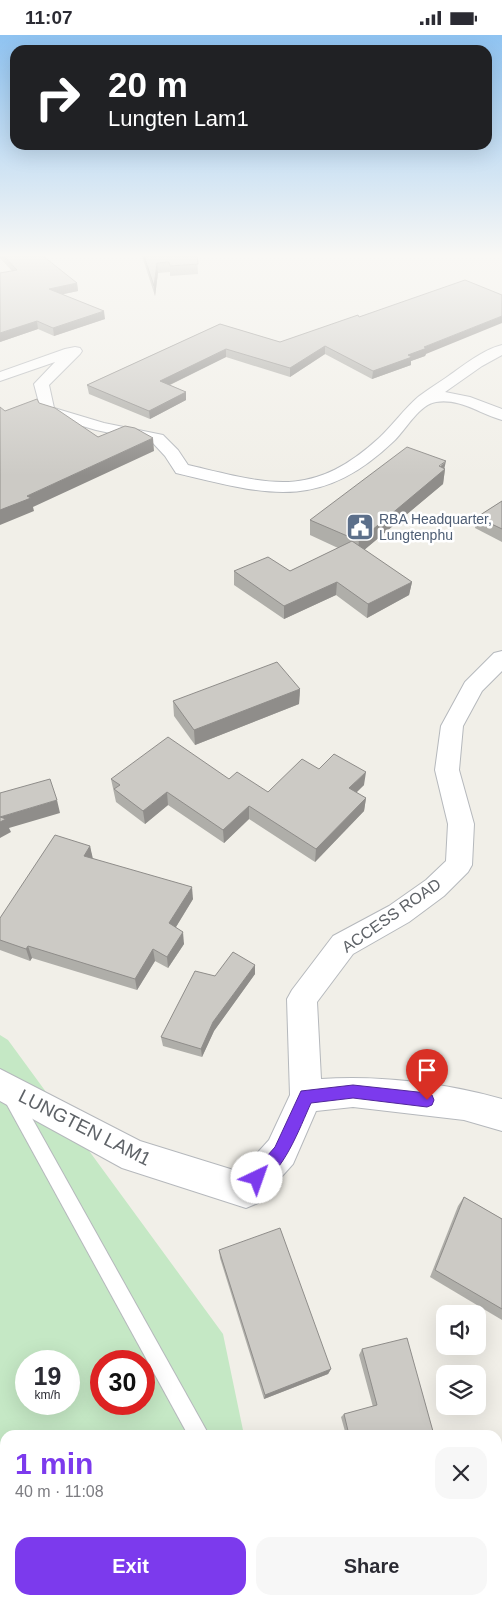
<!DOCTYPE html>
<html lang="en">
<head>
<meta charset="utf-8">
<style>
	body { margin:0; font-family:Arial,sans-serif; background:#f7f7f7; color:#2b2b33; height:100vh; display:flex; flex-direction:column; font-size:19px; white-space:nowrap }
	* { box-sizing:border-box; margin:0 }
	p { font-size:16px; color:#7c7c81 }
	.icon { flex:none; width:28px; height:28px; fill:none; stroke:currentColor; stroke-width:2; stroke-linecap:round; stroke-linejoin:round }
	.map { position:relative; flex:1; overflow:hidden }
	.details { position:absolute; left:0px; top:1395px; width:502px; height:175px; display:flex; flex-direction:column; background:#fff; border-radius:15px 15px 0 0; box-shadow:0 5px 20px #0002 }
	.details>* { flex:none }
	.top-card { position:absolute; left:10px; top:10px; width:482px; height:105px; border-radius:15px; box-shadow:0 5px 20px #0002; background:#202124; color:#fff; overflow:hidden }
	.buttons { position:absolute; left:436px; top:1270px; display:grid; gap:10px }
	.buttons a { display:grid; place-items:center; width:50px; height:50px; border-radius:10px; background:#fff; box-shadow:0 5px 20px #0002; font-size:25px }
	.speed { position:absolute; left:15px; top:1315px; display:flex; gap:10px; font-size:25px; font-weight:700; text-align:center }
	.speed>* { display:grid; place-content:center; width:65px; height:65px; border-radius:50%; background:#fff; box-shadow:0 5px 20px #0002; line-height:1 }
	.speed small { font-size:12px; font-weight:400 }
	.speed .limit { border:8px solid #d22; background:#fff; color:#111 }
	.pin { position:absolute; display:grid; place-items:center; width:42px; height:42px; color:#fff; margin:-51px -21px; border-radius:50% 50% 50% 0; rotate:-45deg; box-shadow:0 0 5px #0007 }
	.pin .icon { rotate:45deg }
	.me { position:absolute; width:55px; margin:-28px; rotate:42deg; stroke-linejoin:round; filter:drop-shadow(0 0 4px #0008) }
	.turn { display:flex; align-items:center; gap:18px; height:105px; padding:0 15px; font-size:22px }
	.turn .icon { width:65px; height:65px; stroke-width:2.5 }
	.turn b { display:block; font-size:35px; line-height:42px }
	.round { display:grid; place-items:center; flex:none; width:52px; height:52px; border-radius:15px; background:#f7f7f7 }
	.headline { display:flex; align-items:center; justify-content:space-between; height:85px; padding:0 15px }
	h1 { font-size:30px; font-weight:700; line-height:38px; color:#7c3aed }
	.button { display:flex; gap:10px; margin-top:auto; padding:10px 15px }
	.button a { flex:1; height:58px; border-radius:15px; background:#7c3aed; color:#fff; font-size:20px; font-weight:700; line-height:58px; text-align:center }
	.button a+a { background:#f7f7f7; color:#2b2b33 }
	.status { display:flex; justify-content:space-between; align-items:center; height:35px; padding:0 25px; background:#fff; direction:ltr }
	.status svg { height:14px; fill:currentColor }
	.map>svg:first-child { display:block }
	.green { fill:#c5e8c5; fill-rule:evenodd }
	.lines { fill:none; stroke-linecap:round; stroke-linejoin:round }
	.lane-casing { stroke:#b5b8bc; stroke-width:2 }
	.street-casing { stroke:#b5b8bc; stroke-width:2 }
	.lane { fill:#fff; fill-rule:evenodd }
	.street { fill:#fff; fill-rule:evenodd }
	.wall { fill:#afaea9 }
	.shaded-wall { fill:#8f8d8a }
	.building { fill:#cccac5; stroke:#8f8d8a }
	.route { fill:#7c3aed; stroke:#51269a }
	.labels { text-anchor:middle; stroke-width:5; stroke-linejoin:round; paint-order:stroke }
	.far-service-label { font-size:14px; fill:#4e5e75; stroke:#fff; text-anchor:start }
	.street-label { font-size:16px; fill:#5f6368; stroke:#fff }
	.near-street-label { font-size:19px; fill:#5f6368; stroke:#fff }
</style>
</head>
<body>
<div class="status"><b>11:07</b><svg viewBox="0 0 49 12"><path d="M0 12V9h3v3zM5 12V6h3v6zM10 12V3h3v9zM15 12V0h3v12zM26 1h20v11H26zM47 4h2v5h-2z"/></svg></div>
<div class="map">
<svg width="502" height="1570" viewBox="0 0 502 1570">
	<rect width="100%" height="100%" fill="#f1efe8"/>
	<path class="green" d="M0 1000 8 1005 223 1299 244 1400H5V1565H279L280 1570H0ZM26 1326H69V1369H26ZM101 1326H144V1369H101Z"/>
	<g class="lines">
		<g class="lane-casing">
			<g id="lane">
				<polygon points="12,1055 18,1058 209,1400 188,1400 6,1068 4,1063 6,1058"/>
				<polygon points="229,1565 251,1565 252,1570 230,1570"/>
				<polygon points="255,1565 279,1565 281,1570 257,1570"/>
			</g>
		</g>
		<g class="street-casing">
			<g id="street">
				<path d="M502 310V320L482 331 445 357 470 362 502 374V385C480 379 460 363 436 367 420 369 406 394 395 405 320 477 268 460 176 438L165 421 152 407 96 395 42 379 34 349 55 327 0 346V337L65 314 75 312 80 313 82 316 80 319 49 350 54 373 104 388 163 400 178 415 188 430C270 449 311 465 379 403 393 390 404 374 418 362 427 355 437 349 447 342 463 331 482 315 502 310Z"/>
				<path d="M502 616V636L482 656 463 691 459 735 474 789 472 830 468 837 444 861 409 887 353 919 317 967 321 1044C379 1040 446 1048 502 1064V1096L464 1085 353 1072 316 1076 293 1129 258 1168 246 1173 122 1133 0 1066V1034L140 1106 240 1137 269 1105 290 1060 287 964 292 955 333 901 389 871 426 845 446 826 448 789 435 735 441 691 465 647 494 618Z"/>
			</g>
		</g>
		<use href="#lane" class="lane"/>
		<use href="#street" class="street"/>
	</g>
	<g class="wall">
		<polygon points="0,221 43,221 77,248 78,256 63,259 105,284 54,301 38,294 0,307 0,238 12,236 0,223"/>
		<polygon points="142,221 197,221 198,239 170,241 170,237 158,238 155,261"/>
		<polygon points="359,282 426,319 425,321 411,326 411,330 372,344 325,319 290,342 226,322 170,350 186,357 186,365 150,384 89,359 87,350 220,289 280,307"/>
		<polygon points="444,433 445,434 443,449 364,515 412,547 409,560 367,583 336,560 284,584 234,550 234,536 290,536 338,513 310,500 310,485"/>
		<polygon points="502,466 502,507 475,493 477,482"/>
		<polygon points="300,654 299,669 195,710 174,681 173,666"/>
		<polygon points="319,734 364,750 356,757 366,763 364,776 315,827 249,784 224,808 168,770 145,789 116,767 111,744 229,744 268,757"/>
		<polygon points="90,811 92,823 193,864 176,892 184,909 168,933 155,926 137,955 32,923 30,926 0,915 0,883"/>
		<polygon points="255,930 255,939 214,996 202,1022 163,1011 161,1002 215,941"/>
		<polygon points="464,1162 502,1184 502,1285 430,1242 458,1171"/>
		<polygon points="219,1215 331,1334 328,1339 264,1364 220,1223"/>
		<polygon points="362,1314 434,1400 346,1400 341,1382 344,1379 373,1372 359,1320"/>
		<polygon points="415,1565 498,1565 502,1570 417,1570"/>
	</g>
	<g class="shaded-wall">
		<polygon points="157,228 158,238 155,261 154,251"/>
		<polygon points="77,248 78,256 50,262 49,254"/>
		<polygon points="104,276 105,284 54,301 53,293"/>
		<polygon points="502,281 502,288 426,319 425,321 411,326 411,330 372,344 373,336 424,312"/>
		<polygon points="37,286 38,294 0,307 0,298"/>
		<polygon points="325,311 325,319 290,342 290,333"/>
		<polygon points="226,314 226,322 161,354 160,346"/>
		<polygon points="186,357 186,365 150,384 149,376"/>
		<polygon points="153,403 154,416 33,472 34,476 0,490 0,475 27,461"/>
		<polygon points="446,426 444,435 445,434 443,449 357,521 359,506"/>
		<polygon points="337,547 336,560 284,584 284,571"/>
		<polygon points="412,547 409,560 367,583 368,569"/>
		<polygon points="300,654 299,669 195,710 194,695"/>
		<polygon points="366,737 364,750 348,766 349,753"/>
		<polygon points="167,757 168,770 145,789 143,776"/>
		<polygon points="366,763 364,776 315,827 316,814"/>
		<polygon points="57,765 60,778 9,793 11,797 0,803 0,782"/>
		<polygon points="249,771 249,784 224,808 223,795"/>
		<polygon points="90,811 93,824 84,821"/>
		<polygon points="192,852 193,864 171,900 169,888"/>
		<polygon points="183,897 184,909 168,933 167,922"/>
		<polygon points="28,911 32,923 30,926 26,914"/>
		<polygon points="153,914 155,926 137,955 135,944"/>
		<polygon points="255,930 255,939 214,996 202,1022 201,1014 213,987"/>
		<polygon points="331,1334 328,1339 264,1364 265,1360"/>
	</g>
	<g class="building">
		<polygon points="4,221 43,221 77,248 49,254 104,276 53,293 37,286 0,298 0,238 17,235"/>
		<polygon points="144,221 197,221 198,229 170,231 169,227 157,228 154,251"/>
		<polygon points="465,245 502,260 502,281 424,312 427,313 408,320 412,322 373,336 325,311 290,333 226,314 160,346 186,357 149,376 87,350 220,289 280,307 358,280 359,282"/>
		<polygon points="37,364 39,368 55,373 98,402 125,391 135,393 153,403 27,461 31,463 0,475 0,372 5,376"/>
		<polygon points="407,412 446,426 439,431 445,434 359,506 310,485"/>
		<polygon points="502,466 502,494 477,482"/>
		<polygon points="352,506 412,547 368,569 337,547 284,571 234,536 268,522 290,536"/>
		<polygon points="277,627 300,654 194,695 173,666"/>
		<polygon points="168,702 229,744 237,737 268,757 302,724 319,734 334,719 366,737 349,753 366,763 316,814 249,771 223,795 167,757 143,776 114,754 120,750 111,744"/>
		<polygon points="50,744 57,765 0,782 0,758"/>
		<polygon points="0,782 6,784 0,787"/>
		<polygon points="55,800 90,811 84,821 192,852 169,888 183,897 167,922 153,914 135,944 28,911 26,914 0,905 0,883"/>
		<polygon points="233,917 255,930 213,987 201,1014 161,1002 195,936 215,941"/>
		<polygon points="464,1162 502,1184 502,1274 435,1235"/>
		<polygon points="280,1193 331,1334 265,1360 219,1215"/>
		<polygon points="407,1303 434,1400 349,1400 344,1379 377,1370 362,1314"/>
		<polygon points="502,1425 502,1570 422,1570 421,1565 498,1565 498,1427"/>
	</g>
	<linearGradient id="sky" x2="0" y2="1"><stop stop-color="#8fc3f1"/><stop offset="0.5" stop-color="#f9f8f5"/><stop offset="1" stop-color="#f9f8f5" stop-opacity="0"/></linearGradient>
	<rect width="502" height="441" fill="url(#sky)"/>
	<path class="route" d="M353 1050 427 1058 432 1060 434 1065 432 1070 427 1072 353 1063 311 1068C300 1092 283 1140 257 1150L252 1148 250 1143 252 1138 275 1112 301 1056Z"/>
	<defs>
		<g id="civic-square" transform="scale(1.4375)"><rect x="-9" y="-9" width="18" height="18" rx="4" fill="#5c6f8a" stroke="#fff"/><path d="M-.6-6.5H3V-4.5H.6V-3L4-1V1h2V6H-6V1h2V-1L-.6-3ZM-1.2 2.5V6h2.4V2.5Z" fill="#fff"/></g>
	</defs>
	<g fill-rule="evenodd">
		<use href="#civic-square" x="360" y="492"/>
	</g>
	<g class="labels">
		<g class="far-service-label">
			<text x="379" y="489">RBA Headquarter,<tspan x="379" dy="16">Lungtenphu</tspan></text>
		</g>
		<g class="street-label">
			<text transform="translate(391 880) rotate(-35)" y="6">ACCESS ROAD</text>
		</g>
		<g class="near-street-label">
			<text transform="translate(85 1092) rotate(27)" y="7">LUNGTEN LAM1</text>
		</g>
	</g>
</svg>
<div class="buttons">
<a><svg class="icon" aria-label="sound" viewBox="0 0 24 24"><path d="M4 9h4l5-4v14l-5-4H4zM17 9q2 3 0 6"/></svg></a>
<a><svg class="icon" aria-label="layers" viewBox="0 0 24 24"><path d="M12 4l9 5-9 5-9-5zM3 14l9 5 9-5"/></svg></a>
</div>
<div class="speed"><div>19<small>km/h</small></div><div class="limit">30</div></div>
<div class="pin" style="left:427px;top:1065px;background:#d93025"><svg class="icon" aria-label="arrive" viewBox="0 0 24 24"><path d="M6 21V4h12l-3 4 3 4H6"/></svg></div>
<svg class="me" style="left:257px;top:1143px" viewBox="-20 -20 40 40"><circle r="19" fill="#fff"/><path d="M0-13L10 11 0 6-10 11z" fill="#7c3aed"/></svg>
<div class="top-card">
<div class="turn"><svg class="icon" aria-label="right" viewBox="0 0 24 24"><path d="M7 20v-9h11M14 6l5 5-5 5"/></svg><div><b>20 m</b>Lungten Lam1</div></div>
</div>
<section class="details">
<div class="headline"><div><h1>1 min</h1><p>40 m · 11:08</p></div><a class="round"><svg class="icon" aria-label="close" viewBox="0 0 24 24"><path d="M6 6l12 12M18 6L6 18"/></svg></a></div>
<div class="button"><a>Exit</a><a>Share</a></div>
</section>
</div>
</body>
</html>
